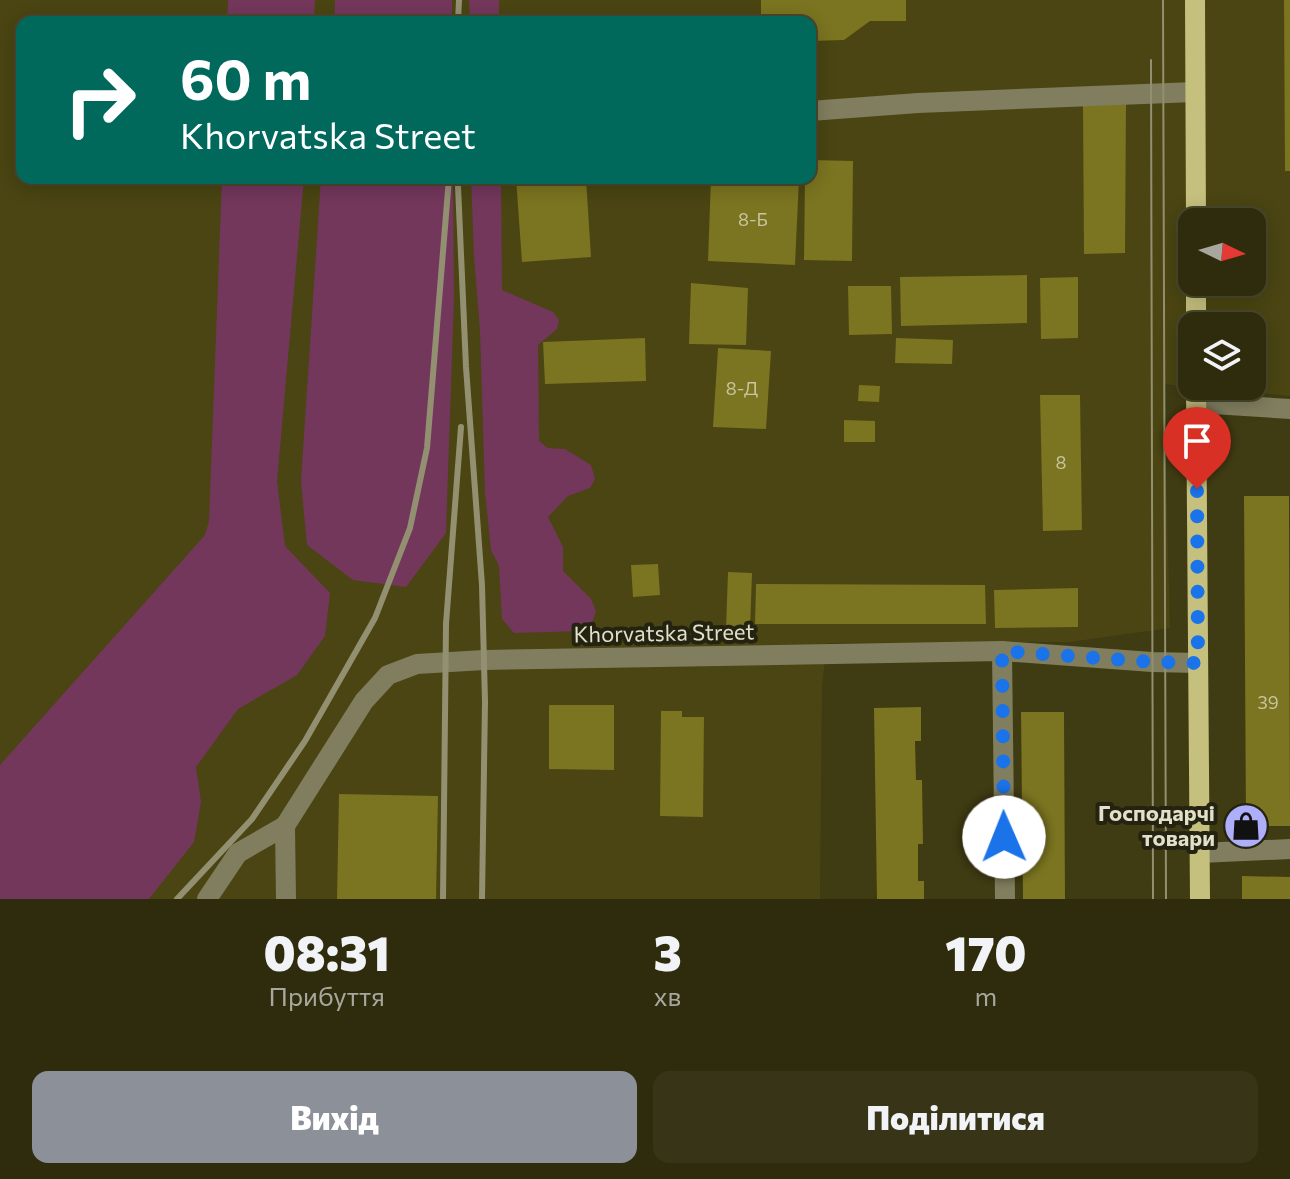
<!DOCTYPE html>
<html lang="uk">
<head>
<meta charset="utf-8">
<style>
	body { margin:0; font-family:Commissioner,sans-serif; background:#373417; color:#f1f3f6; height:100vh; display:flex; flex-direction:column; font-size:30px; white-space:nowrap }
	* { box-sizing:border-box; margin:0 }
	p { font-size:26px; color:#a7a79e }
	.icon { flex:none; width:44px; height:44px; fill:none; stroke:currentColor; stroke-width:2; stroke-linecap:round; stroke-linejoin:round }
	.map { position:relative; height:899px; overflow:hidden }
	.details { display:flex; flex-direction:column; background:#2f2c0e; flex:1 }
	.details>* { flex:none }
	.guide { position:absolute; left:16px; top:16px; width:800px; height:168px; border-radius:16px; box-shadow:0 4px 20px #0003,0 0 0 2px #4a482e; background:#00695c; color:#fff; overflow:hidden }
	.needle { width:52px; rotate:95deg }
	.tools { position:absolute; left:1178px; top:208px; display:grid; gap:16px }
	.tools a { display:grid; place-items:center; width:88px; height:88px; border-radius:16px; background:#2f2c0e; box-shadow:0 4px 20px #0003,0 0 0 2px #4a482e; font-size:40px }
	.pin { position:absolute; display:grid; place-items:center; width:68px; height:68px; color:#fff; margin:-82px -34px; border-radius:50% 50% 50% 0; rotate:-45deg; box-shadow:0 0 8px #0007 }
	.pin .icon { rotate:45deg }
	.me { position:absolute; width:88px; margin:-44px; rotate:359deg; stroke-linejoin:round; filter:drop-shadow(0 0 6px #0008) }
	.turn { display:flex; align-items:center; gap:28px; height:168px; padding:0 32px; font-size:36px }
	.turn .icon { width:104px; height:104px; stroke-width:2.5 }
	.turn b { display:block; font-size:56px; line-height:68px }
	.eta { display:flex; justify-content:space-evenly; align-items:center; height:136px; text-align:center }
	.eta b { font-size:48px; font-weight:800; line-height:56px }
	.cta { display:flex; gap:16px; margin-top:auto; padding:16px 32px }
	.cta a { flex:1; height:92px; border-radius:16px; background:#8c9099; color:#fff; font-size:32px; font-weight:800; line-height:92px; text-align:center }
	.cta a+a { background:#373417; color:#f1f3f6 }
	.map>svg:first-child { display:block }
	.built { fill:#4a4512; fill-rule:evenodd }
	.green { fill:#73375c }
	.building { fill:#7b7420 }
	.lines { fill:none; stroke-linecap:round; stroke-linejoin:round }
	.minor { stroke:#807e5e; stroke-width:20 }
	.major { stroke:#c5c07d; stroke-width:20 }
	.tram { stroke:#939071; stroke-width:2 }
	.rail { stroke:#939071; stroke-width:6 }
	.route { stroke:#1a73e8; stroke-width:14; stroke-dasharray:0 25.2 }
	.labels { text-anchor:middle; stroke-width:8; stroke-linejoin:round; paint-order:stroke }
	.number-label { font-size:18px; fill:#c8c5a0 }
	.street-label { font-size:22px; fill:#e2e0ca; stroke:#242211 }
	.poi-label { font-size:22px; font-weight:bold; fill:#e2e0ca; stroke:#242211; text-anchor:end }
</style>
</head>
<body>
<div class="map">
<svg width="1290" height="899" viewBox="0 0 1290 899">
	<rect width="100%" height="100%" fill="#3f3b12"/>
	<path class="built" d="M0 0H1290V396L1164 384 1170 628 1070 642 827 643 822 687 820 899H0ZM22 22H810V178H22ZM1192 222H1252V282H1192ZM1192 326H1252V386H1192Z"/>
	<g class="green">
		<polygon points="228,0 315,0 314,22 227,22"/>
		<polygon points="335,0 452,0 452,22 334,22"/>
		<polygon points="469,0 499,0 499,22 470,22"/>
		<polygon points="222,178 304,178 277,481 285,546 330,593 325,636 297,675 238,709 196,767 201,802 194,842 149,899 0,899 0,765 205,535 209,521"/>
		<polygon points="321,178 453,178 454,296 446,533 406,587 353,580 307,545 301,481"/>
		<polygon points="471,178 501,178 502,290 553,312 559,320 557,329 538,345 539,441 548,448 565,449 591,465 595,479 590,488 568,496 548,517 563,547 563,571 591,599 596,611 592,623 584,631 514,633 502,619 499,566 491,550 485,492 480,330 474,256"/>
	</g>
	<g class="building">
		<polygon points="761,0 906,0 906,21 870,21 844,40 810,41 810,22 761,22"/>
		<polygon points="1284,0 1290,0 1290,171 1285,171"/>
		<polygon points="1126,104 1125,253 1084,254 1083,106"/>
		<polygon points="810,160 853,161 852,261 804,260 805,178 810,178"/>
		<polygon points="516,178 586,178 591,257 522,262"/>
		<polygon points="711,178 799,178 795,265 708,261"/>
		<polygon points="1027,275 1027,323 901,326 900,277"/>
		<polygon points="1078,277 1078,338 1041,339 1040,278"/>
		<polygon points="691,283 748,288 746,345 689,344"/>
		<polygon points="848,286 891,286 892,334 849,335"/>
		<polygon points="645,338 646,381 545,384 543,342"/>
		<polygon points="896,338 953,340 952,364 895,363"/>
		<polygon points="718,348 771,351 766,429 713,427"/>
		<polygon points="859,385 880,386 879,402 858,401"/>
		<polygon points="1040,395 1080,395 1082,530 1043,531"/>
		<polygon points="844,420 875,421 875,442 844,442"/>
		<polygon points="1244,496 1289,496 1290,826 1246,826"/>
		<polygon points="658,564 660,595 633,597 631,565"/>
		<polygon points="728,572 752,573 750,630 726,629"/>
		<polygon points="756,584 985,585 986,624 755,624"/>
		<polygon points="1078,588 1078,627 995,628 994,590"/>
		<polygon points="549,705 614,705 614,770 549,769"/>
		<polygon points="921,707 921,741 915,741 916,780 922,780 923,844 918,844 918,881 924,881 924,899 877,899 874,708"/>
		<polygon points="661,711 682,711 682,717 704,717 703,817 660,816"/>
		<polygon points="1021,712 1064,712 1065,899 1023,899"/>
		<polygon points="339,794 438,796 436,899 337,899"/>
		<polygon points="1242,876 1290,877 1290,899 1242,899"/>
	</g>
	<g class="lines">
		<g class="minor">
			<polyline points="810,111 918,103 1195,92"/>
			<polyline points="1197,403 1290,409"/>
			<polyline points="1002,651 1005,899"/>
			<polyline points="1200,853 1290,849"/>
			<polyline points="207,899 238,853 285,826"/>
			<polyline points="286,899 285,826 364,701 388,675 417,664 484,660 1002,651 1152,662 1198,663"/>
		</g>
		<g class="major">
			<polyline points="1195,0 1196,222"/>
			<polyline points="1196,282 1196,326"/>
			<polyline points="1196,386 1200,899"/>
		</g>
		<g class="tram">
			<polyline points="1163,0 1166,899"/>
			<polyline points="1151,60 1153,899"/>
		</g>
		<g class="rail">
			<polyline points="458,22 459,0"/>
			<polyline points="458,186 466,367 482,585 485,702 482,899"/>
			<polyline points="177,899 252,819 305,741 375,618 410,528 427,448 449,178"/>
			<polyline points="443,899 446,624 461,427"/>
		</g>
	</g>
	<g class="lines">
		<polyline class="route" points="1004,837 1002,651 1152,662 1198,663 1197,489"/>
	</g>
	<defs>
		<g id="shop-disc" transform="scale(2.3)"><circle r="9.5" fill="#afaefa" stroke="#242211"/><path d="M-5-2.5h2.3a2.7 3.5 0 0 1 5.4 0H5L5.5 6h-11ZM-1.5-2.5h3a1.5 2.3 0 0 0-3 0Z" fill="#111"/></g>
	</defs>
	<g fill-rule="evenodd">
		<use href="#shop-disc" x="1246" y="826"/>
	</g>
	<g class="labels">
		<g class="number-label">
			<text x="753" y="226">8-Б</text>
			<text x="742" y="395">8-Д</text>
			<text x="1061" y="469">8</text>
			<text x="1268" y="709">39</text>
		</g>
		<g class="street-label">
			<text transform="translate(664 633) rotate(-1)" y="8">Khorvatska Street</text>
		</g>
		<g class="poi-label">
			<text x="1215" y="821">Господарчі<tspan x="1215" dy="25">товари</tspan></text>
		</g>
	</g>
</svg>
<div class="tools">
<a><svg class="needle" viewBox="-14 -14 28 28"><path d="M0-13l5 13h-10z" fill="#e53935"/><path d="M0 13l5-13h-10z" fill="#a7a79e"/></svg></a>
<a><svg class="icon" aria-label="layers" viewBox="0 0 24 24"><path d="M12 4l9 5-9 5-9-5zM3 14l9 5 9-5"/></svg></a>
</div>
<div class="pin" style="left:1197px;top:489px;background:#d93025"><svg class="icon" aria-label="arrive" viewBox="0 0 24 24"><path d="M6 21V4h12l-3 4 3 4H6"/></svg></div>
<svg class="me" style="left:1004px;top:837px" viewBox="-20 -20 40 40"><circle r="19" fill="#fff"/><path d="M0-13L10 11 0 6-10 11z" fill="#1a73e8"/></svg>
<div class="guide">
<div class="turn"><svg class="icon" aria-label="right" viewBox="0 0 24 24"><path d="M7 20v-9h11M14 6l5 5-5 5"/></svg><div><b>60 m</b>Khorvatska Street</div></div>
</div>
</div>
<section class="details">
<div class="eta">
<div><b>08:31</b><p>Прибуття</p></div>
<div><b>3</b><p>хв</p></div>
<div><b>170</b><p>m</p></div>
</div>
<div class="cta"><a>Вихід</a><a>Поділитися</a></div>
</section>
</body>
</html>
